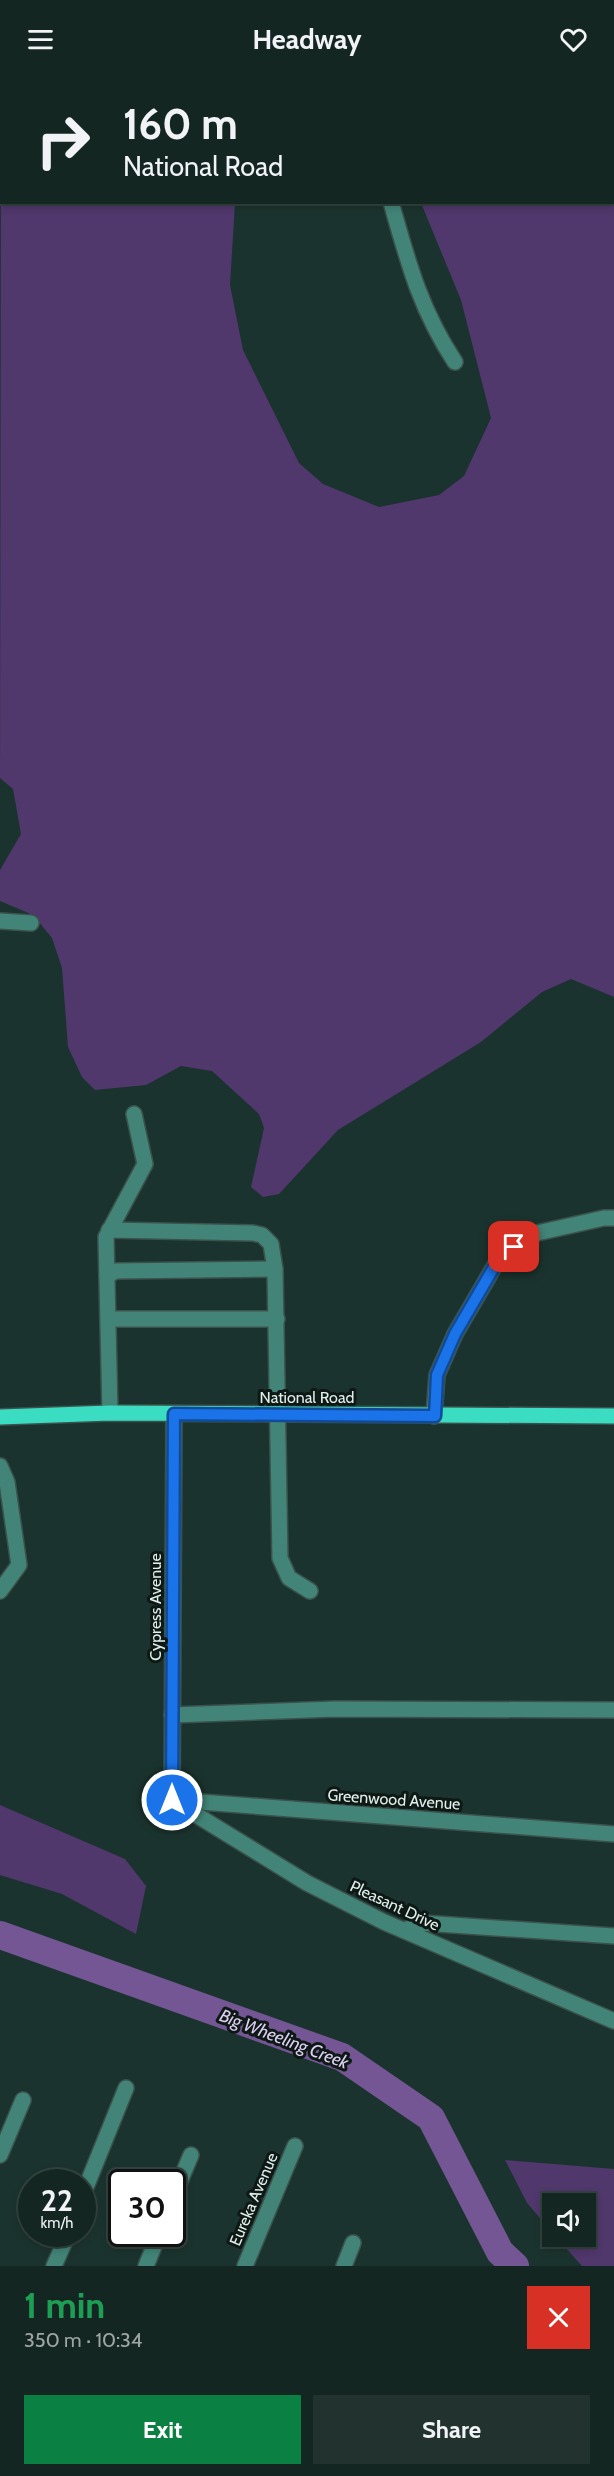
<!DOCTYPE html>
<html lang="en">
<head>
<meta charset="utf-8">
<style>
	body { margin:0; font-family:Cabin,sans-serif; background:#21322f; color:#f1f3f6; height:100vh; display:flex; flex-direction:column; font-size:22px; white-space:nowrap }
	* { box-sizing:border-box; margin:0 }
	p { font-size:20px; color:#9da5a5 }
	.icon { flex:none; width:33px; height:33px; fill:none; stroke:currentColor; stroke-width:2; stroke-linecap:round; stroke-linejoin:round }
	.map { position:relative; height:2188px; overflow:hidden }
	.sheet { display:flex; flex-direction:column; background:#142622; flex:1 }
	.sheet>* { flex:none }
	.guide { position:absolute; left:0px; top:0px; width:615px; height:126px; box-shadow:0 3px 9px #0003,0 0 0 2px #334340; background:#142622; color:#f1f3f6; overflow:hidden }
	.fabs { position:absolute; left:542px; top:2115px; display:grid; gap:12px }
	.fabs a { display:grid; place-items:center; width:54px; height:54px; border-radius:0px; background:#142622; box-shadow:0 3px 9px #0003,0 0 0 2px #334340; font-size:30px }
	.speed { position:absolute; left:18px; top:2091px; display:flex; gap:12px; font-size:30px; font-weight:700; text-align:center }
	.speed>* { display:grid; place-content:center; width:78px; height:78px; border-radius:50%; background:#142622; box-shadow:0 3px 9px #0003,0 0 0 2px #334340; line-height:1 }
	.speed small { font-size:15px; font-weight:400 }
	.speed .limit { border:3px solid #111; border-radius:9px; background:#fff; color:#111 }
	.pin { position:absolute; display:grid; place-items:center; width:51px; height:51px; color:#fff; margin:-26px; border-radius:12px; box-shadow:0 3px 9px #0006 }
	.me { position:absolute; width:66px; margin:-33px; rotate:0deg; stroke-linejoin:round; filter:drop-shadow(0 0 4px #0008) }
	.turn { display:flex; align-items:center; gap:21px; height:126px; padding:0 24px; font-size:27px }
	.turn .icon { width:78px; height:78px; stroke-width:2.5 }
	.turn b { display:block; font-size:42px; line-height:51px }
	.round { display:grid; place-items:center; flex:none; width:63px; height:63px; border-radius:0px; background:#21322f }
	.summary { display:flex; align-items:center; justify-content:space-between; height:102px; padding:0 24px }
	h1 { font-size:36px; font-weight:700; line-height:45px; color:#1e9e55 }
	.action { display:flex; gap:12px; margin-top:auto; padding:12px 24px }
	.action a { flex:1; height:69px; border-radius:0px; background:#0b8043; color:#fff; font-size:24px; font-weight:700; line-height:69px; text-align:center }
	.action a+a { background:#21322f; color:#f1f3f6 }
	header { display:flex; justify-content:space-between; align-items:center; height:78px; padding:0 24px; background:#142622; font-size:27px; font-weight:700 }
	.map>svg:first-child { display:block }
	.green { fill:#50376c }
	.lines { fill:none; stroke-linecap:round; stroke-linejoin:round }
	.river { stroke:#735693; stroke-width:28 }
	.minor-casing { stroke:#3b514c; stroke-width:18 }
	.major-casing { stroke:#3b514c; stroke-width:18 }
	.minor { stroke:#428578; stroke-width:15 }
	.major { stroke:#3adcc2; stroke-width:15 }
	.route-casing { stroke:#114b97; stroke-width:15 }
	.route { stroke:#1a73e8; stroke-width:10 }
	.labels { text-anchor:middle; stroke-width:6; stroke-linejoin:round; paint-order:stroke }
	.street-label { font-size:16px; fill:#e0efeb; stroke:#0e1916 }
	.water-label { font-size:18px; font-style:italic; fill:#decff2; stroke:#0e1916 }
</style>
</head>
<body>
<header><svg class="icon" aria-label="menu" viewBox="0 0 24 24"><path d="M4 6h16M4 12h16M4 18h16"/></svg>Headway<svg class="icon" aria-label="heart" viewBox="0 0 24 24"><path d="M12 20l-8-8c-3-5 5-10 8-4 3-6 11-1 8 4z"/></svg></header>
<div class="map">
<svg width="614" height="2188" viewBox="0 0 614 2188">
	<rect width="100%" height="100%" fill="#1b332e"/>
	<g class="green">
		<polygon points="22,0 254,0 21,1"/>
		<polygon points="443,0 614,0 614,38 614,2 439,1"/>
		<polygon points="1,41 2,124 235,125 230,207 243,272 299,385 323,406 379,429 439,417 464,398 491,340 461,222 421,125 614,124 614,109 614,919 571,901 542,914 481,964 338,1052 279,1116 263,1119 251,1109 264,1050 259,1036 212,993 181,988 146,1007 95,1012 82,999 68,969 62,890 52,860 33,837 0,823 0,792 21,756 13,711 0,700"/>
		<polygon points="0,1727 125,1781 146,1808 136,1856 62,1816 0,1797"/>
		<polygon points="505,2082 614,2091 614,2188 582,2188 556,2159 585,2158 585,2126 552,2126 552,2154 527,2125"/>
	</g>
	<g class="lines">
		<polyline class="river" points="0,1857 342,1979 431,2040 500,2174 515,2188"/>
		<g class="minor-casing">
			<g id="minor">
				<polyline points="394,2 394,0"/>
				<path d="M391 124C408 184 420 231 455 284"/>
				<polyline points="0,843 31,845"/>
				<polyline points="109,1152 253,1155 262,1157 271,1166 275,1191 280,1480 289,1500 310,1513"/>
				<polyline points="107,1198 116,1193 275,1191"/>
				<polyline points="109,1241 277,1241"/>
				<polyline points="110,1335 106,1159 145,1086 134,1036"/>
				<polyline points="434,1338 437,1297 455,1256 497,1184 537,1155 604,1140 614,1140"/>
				<polyline points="0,1388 7,1404 19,1487 0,1513"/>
				<polyline points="172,1637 335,1631 614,1632"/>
				<polyline points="172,1722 307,1805 384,1844 614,1943"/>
				<polyline points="172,1722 174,1336"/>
				<polyline points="175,1722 614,1756"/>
				<polyline points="405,1852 423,1845 614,1858"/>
				<polyline points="0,2077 23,2022"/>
				<polyline points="82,2119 126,2010"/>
				<polyline points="172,2122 191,2077"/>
				<polyline points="54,2188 68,2156"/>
				<polyline points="146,2188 159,2156"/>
				<polyline points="245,2188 295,2068"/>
				<polyline points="344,2188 353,2165"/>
			</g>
		</g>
		<g class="major-casing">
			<polyline id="major" points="0,1339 110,1335 614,1338"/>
		</g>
		<use href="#minor" class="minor"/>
		<use href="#major" class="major"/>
	</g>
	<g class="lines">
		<g class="route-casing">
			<polyline id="route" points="172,1722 174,1336 435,1338 437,1297 455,1256 497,1184 514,1169"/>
		</g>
		<use href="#route" class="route"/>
	</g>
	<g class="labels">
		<g class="street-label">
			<text x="307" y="1325">National Road</text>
			<text transform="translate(155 1529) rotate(-90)" y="6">Cypress Avenue</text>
			<text transform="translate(394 1721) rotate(4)" y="6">Greenwood Avenue</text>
			<text transform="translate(395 1827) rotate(25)" y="6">Pleasant Drive</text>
			<text transform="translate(253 2121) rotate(-67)" y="6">Eureka Avenue</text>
		</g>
		<g class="water-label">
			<text transform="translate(284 1961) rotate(21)" y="6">Big Wheeling Creek</text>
		</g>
	</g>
</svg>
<div class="fabs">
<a><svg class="icon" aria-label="sound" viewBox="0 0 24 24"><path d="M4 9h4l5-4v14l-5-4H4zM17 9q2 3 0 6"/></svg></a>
</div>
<div class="speed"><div>22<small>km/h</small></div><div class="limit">30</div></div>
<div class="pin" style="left:514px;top:1169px;background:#d93025"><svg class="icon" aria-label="arrive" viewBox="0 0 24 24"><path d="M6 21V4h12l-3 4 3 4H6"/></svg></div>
<svg class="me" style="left:172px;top:1722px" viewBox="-20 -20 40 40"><circle r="17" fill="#1a73e8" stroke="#fff" stroke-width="3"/><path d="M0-11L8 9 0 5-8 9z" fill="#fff"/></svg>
<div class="guide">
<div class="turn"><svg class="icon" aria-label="right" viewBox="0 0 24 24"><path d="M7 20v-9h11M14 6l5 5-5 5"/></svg><div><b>160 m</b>National Road</div></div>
</div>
</div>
<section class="sheet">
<div class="summary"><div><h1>1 min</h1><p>350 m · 10:34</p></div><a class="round" style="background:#d93025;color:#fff"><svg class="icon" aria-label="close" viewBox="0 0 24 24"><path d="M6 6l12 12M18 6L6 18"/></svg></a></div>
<div class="action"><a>Exit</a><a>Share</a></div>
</section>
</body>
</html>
